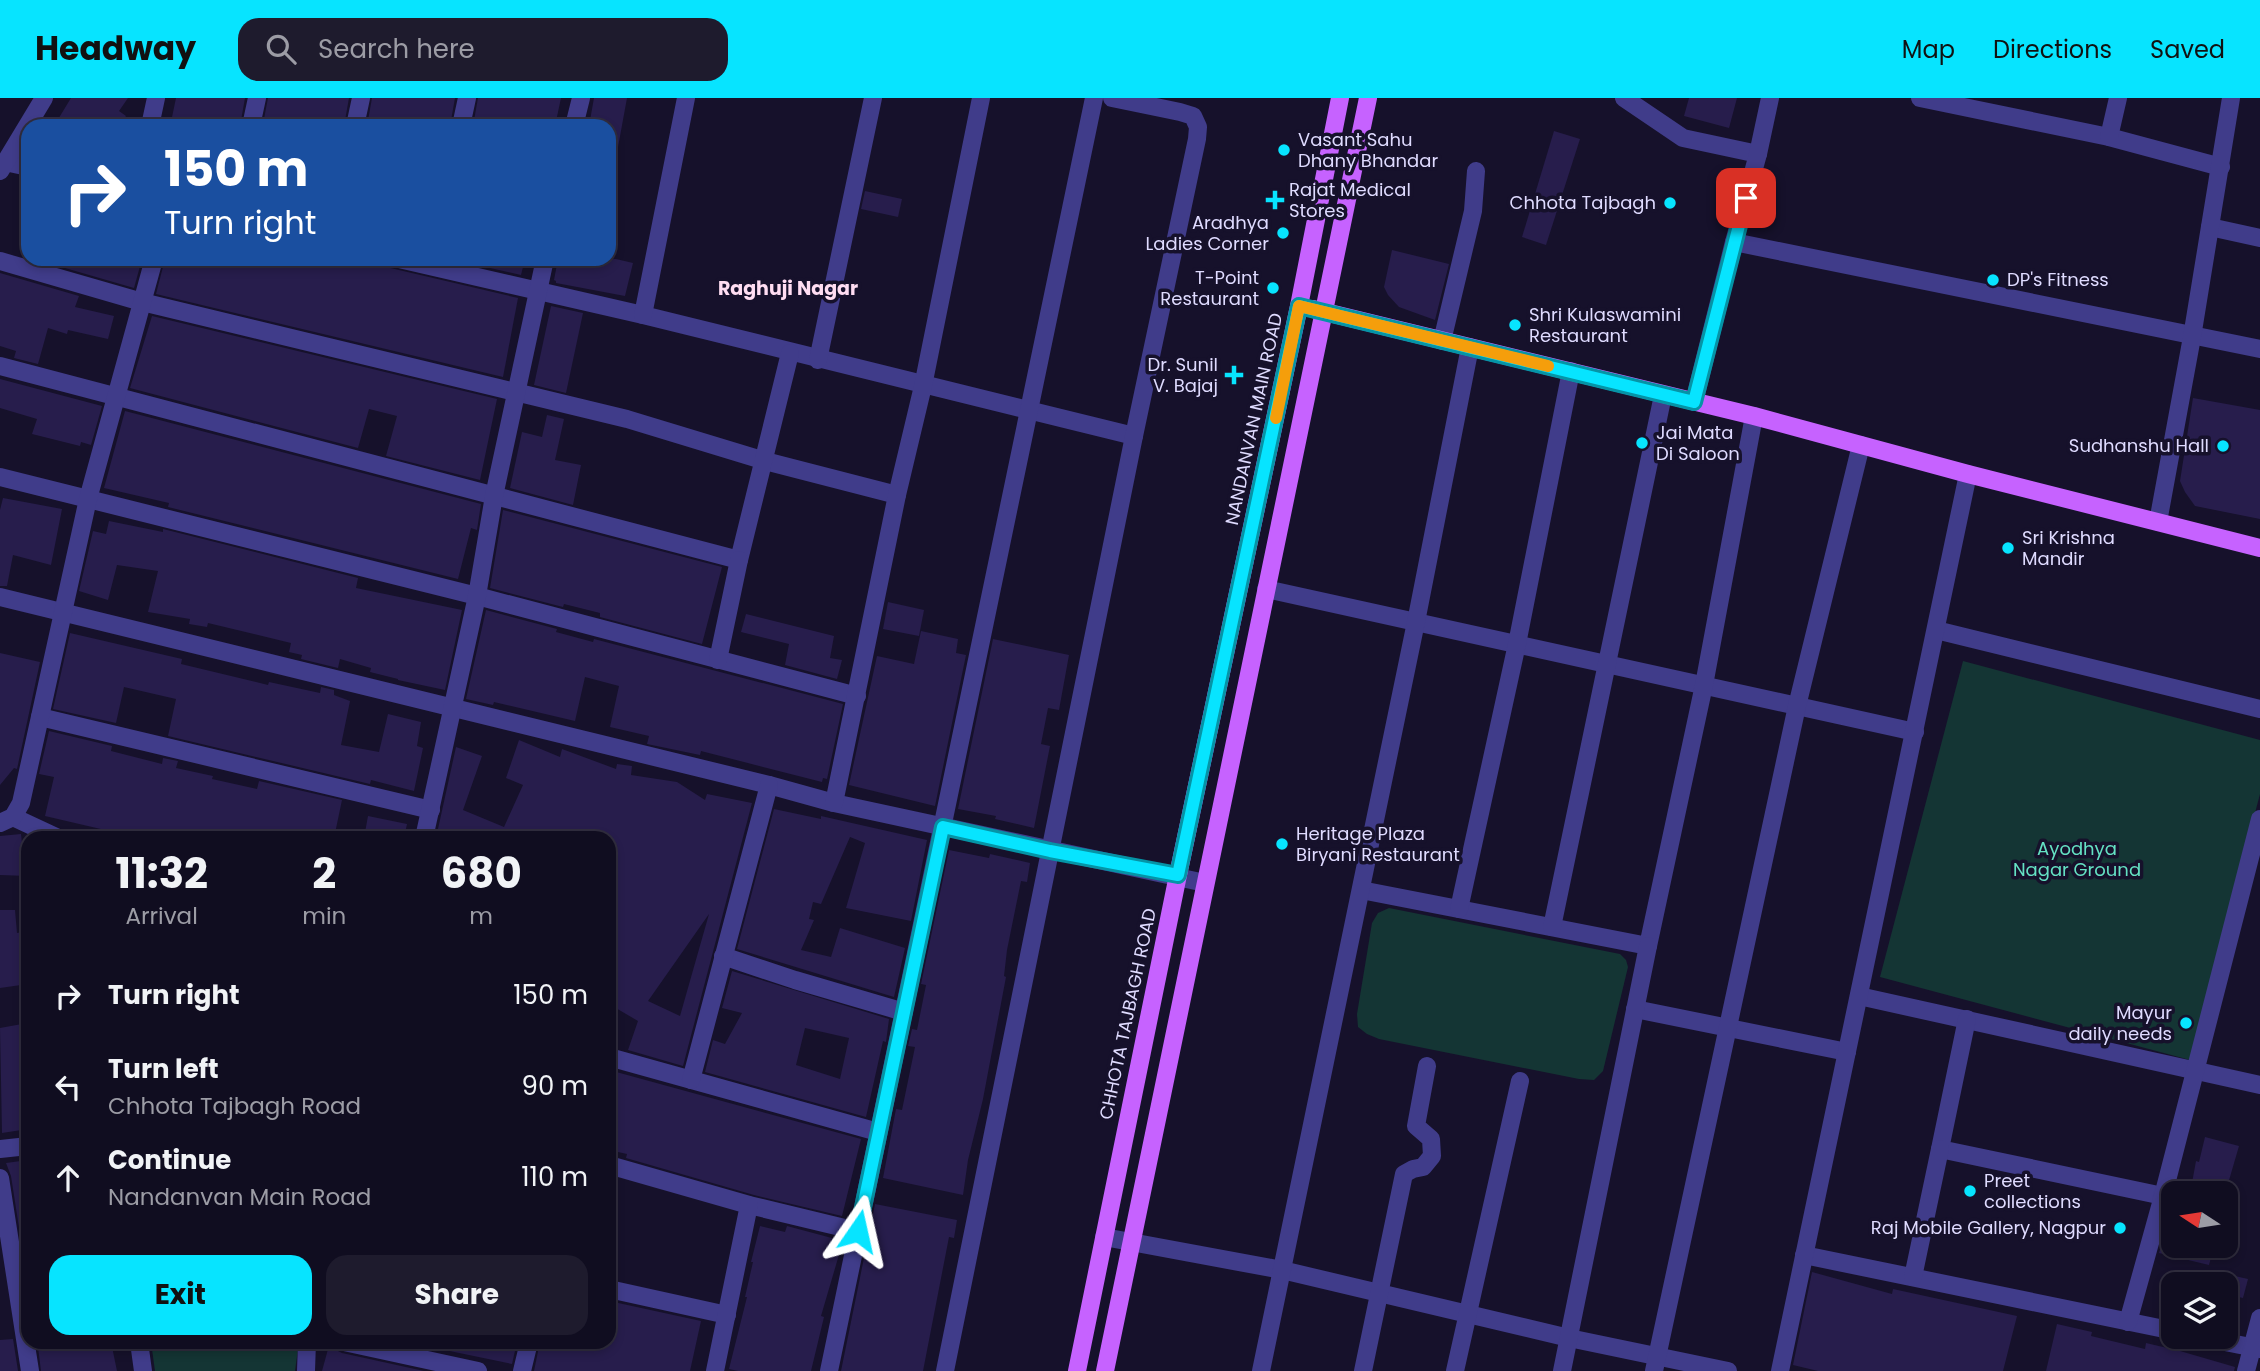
<!DOCTYPE html>
<html lang="en">
<head>
<meta charset="utf-8">
<style>
	body { margin:0; font-family:Poppins,sans-serif; background:#1e1b2d; color:#f1f3f6; height:100vh; display:flex; flex-direction:column; font-size:26px; white-space:nowrap }
	* { box-sizing:border-box; margin:0 }
	p { font-size:23px; color:#9c9ca5 }
	.icon { flex:none; width:38px; height:38px; fill:none; stroke:currentColor; stroke-width:2; stroke-linecap:round; stroke-linejoin:round }
	.map { position:relative; flex:1; overflow:hidden }
	.drawer { position:absolute; left:21px; top:733px; width:595px; height:518px; display:flex; flex-direction:column; background:#100d20; border-radius:21px; box-shadow:0 4px 10px #0003,0 0 0 2px #302d3e }
	.drawer>* { flex:none }
	.top-card { position:absolute; left:21px; top:21px; width:595px; height:147px; border-radius:21px; box-shadow:0 4px 10px #0003,0 0 0 2px #302d3e; background:#1a4fa0; color:#fff; overflow:hidden }
	.needle { width:46px; rotate:282deg }
	.buttons { position:absolute; left:2161px; top:1083px; display:grid; gap:14px }
	.buttons a { display:grid; place-items:center; width:77px; height:77px; border-radius:14px; background:#100d20; box-shadow:0 4px 10px #0003,0 0 0 2px #302d3e; font-size:35px }
	.pin { position:absolute; display:grid; place-items:center; width:60px; height:60px; color:#fff; margin:-30px; border-radius:14px; box-shadow:0 4px 10px #0006 }
	.me { position:absolute; width:77px; margin:-38px; rotate:11deg; stroke-linejoin:round; filter:drop-shadow(0 0 5px #0008) }
	.turn { display:flex; align-items:center; gap:24px; height:147px; padding:0 28px; font-size:32px }
	.turn .icon { width:91px; height:91px; stroke-width:2.5 }
	.turn b { display:block; font-size:49px; line-height:60px }
	.eta { display:flex; justify-content:space-evenly; align-items:center; height:119px; text-align:center }
	.eta b { font-size:42px; font-weight:700; line-height:49px }
	.primary-button { display:flex; gap:14px; margin-top:auto; padding:14px 28px }
	.primary-button a { flex:1; height:80px; border-radius:21px; background:#07e4ff; color:#111; font-size:28px; font-weight:700; line-height:80px; text-align:center }
	.primary-button a+a { background:#1e1b2d; color:#f1f3f6 }
	ul { padding:0; list-style:none }
	li { display:flex; align-items:center; gap:21px; height:91px; padding:0 28px }
	li div { flex:1 }
	li b { display:block; font-size:26px }
	li em { font-style:normal }
	header { display:flex; align-items:center; gap:42px; box-sizing:border-box; height:98px; padding:0 35px; background:#07e4ff; color:#111 }
	header strong { font-size:33px }
	nav { display:flex; gap:38px; margin-inline-start:auto; font-size:24px }
	.search { width:490px; height:63px; background:#1e1b2d; display:flex; align-items:center; gap:18px; box-sizing:border-box; padding:0 24px; border-radius:21px; color:#9c9ca5; font-size:26px }
	.map>svg:first-child { display:block }
	.green { fill:#143534 }
	.building { fill:#271d4c; fill-rule:evenodd }
	.lines { fill:none; stroke-linecap:round; stroke-linejoin:round }
	.minor { stroke:#403c8a; stroke-width:18 }
	.major { stroke:#c662ff; stroke-width:18 }
	.route-casing { stroke:#0594a6; stroke-width:18 }
	.route { stroke:#07e4ff; stroke-width:12 }
	.slow { stroke:#f59e0b; stroke-width:12 }
	.poi-dot { fill:#07e4ff; stroke:#16112b; stroke-width:2.5 }
	.labels { text-anchor:middle; stroke-width:7; stroke-linejoin:round; paint-order:stroke }
	.poi-label { font-size:18px; fill:#dfdbff; stroke:#16112b; text-anchor:start }
	.street-label { font-size:18px; fill:#dfdbff; stroke:#16112b }
	.park-label { font-size:18px; fill:#64e1c3; stroke:#16112b }
	.neighbourhood-label { font-size:19px; font-weight:bold; fill:#ffddf2; stroke:#16112b }
</style>
</head>
<body>
<header>
<strong>Headway</strong>
<div class="search"><svg class="icon" aria-label="search" viewBox="0 0 24 24"><circle cx="10" cy="10" r="6"/><path d="M15 15l6 6"/></svg>Search here</div>
<nav><a>Map</a><a>Directions</a><a>Saved</a></nav>
</header>
<div class="map">
<svg width="2260" height="1273" viewBox="0 0 2260 1273">
	<rect width="100%" height="100%" fill="#16112b"/>
	<g class="green">
		<polygon points="1963,563 2260,642 2260,696 2190,962 1880,879"/>
		<polygon points="1389,810 1620,856 1626,862 1628,869 1603,973 1594,982 1579,981 1379,941 1367,936 1358,929 1357,916 1372,825 1378,815"/>
		<polygon points="151,1244 299,1244 295,1273 155,1273"/>
	</g>
	<g class="building">
		<polygon points="71,0 128,0 119,13 126,18 120,28 54,28"/>
		<polygon points="176,0 245,0 240,28 194,28 171,24"/>
		<polygon points="268,0 349,0 344,28 263,26"/>
		<polygon points="372,0 455,0 450,28 367,28"/>
		<polygon points="478,0 561,0 555,28 473,28"/>
		<polygon points="594,0 627,0 616,60 609,59 609,28 589,28"/>
		<polygon points="1689,0 1737,0 1729,30 1684,18"/>
		<polygon points="1554,33 1580,41 1546,147 1522,139"/>
		<polygon points="865,93 902,101 898,119 861,111"/>
		<polygon points="1392,152 1449,166 1435,222 1399,209 1388,197 1384,189"/>
		<polygon points="34,161 142,161 134,190"/>
		<polygon points="165,161 352,161 518,200 503,279 156,196"/>
		<polygon points="450,161 525,161 521,177"/>
		<polygon points="558,161 616,161 633,165 625,198 556,185 556,183 554,182"/>
		<polygon points="0,175 79,198 75,209 114,218 108,241 68,232 67,236 48,230 38,266 14,260 16,253 0,248"/>
		<polygon points="551,208 583,215 566,295 534,287"/>
		<polygon points="152,218 497,301 480,382 386,358 397,318 369,311 358,350 130,290"/>
		<polygon points="0,281 102,308 91,347 81,344 80,348 32,336 37,321 0,310"/>
		<polygon points="2193,300 2260,312 2260,421 2195,408 2185,394 2180,383"/>
		<polygon points="125,313 481,406 477,432 471,430 458,481 168,409 169,405 104,390"/>
		<polygon points="547,317 564,321 555,362 581,367 573,407 510,390 522,334 542,339"/>
		<polygon points="3,400 62,411 51,467 13,457 7,488 0,488 0,412"/>
		<polygon points="503,412 722,469 702,546 600,519 600,515 564,506 563,509 490,490"/>
		<polygon points="109,423 163,434 163,431 358,480 356,490 462,512 445,592 398,582 398,581 370,574 371,570 340,561 338,570 301,561 302,557 289,554 291,545 208,525 207,529 189,526 190,521 148,514 158,473 117,467 108,502 79,493 93,433 106,436"/>
		<polygon points="888,504 924,512 919,538 883,531"/>
		<polygon points="486,512 557,531 556,534 593,544 594,541 843,606 827,681 823,680 822,684 701,653 700,657 647,646 649,638 610,629 619,588 585,579 575,623 494,604 493,607 466,601"/>
		<polygon points="746,516 834,538 830,560 842,562 837,581 785,567 789,546 741,534"/>
		<polygon points="921,533 958,541 956,555 966,557 935,708 849,687 877,558 914,566"/>
		<polygon points="70,535 182,561 181,566 268,587 269,584 320,595 321,589 334,592 334,597 350,603 341,647 379,654 388,616 421,624 417,648 423,650 414,693 371,682 370,686 168,638 176,601 124,589 116,625 53,611"/>
		<polygon points="993,541 1069,557 1059,612 1048,610 1041,646 1050,648 1034,730 995,721 996,718 958,711"/>
		<polygon points="0,555 40,564 17,671 14,670 0,687"/>
		<polygon points="49,633 112,648 111,653 162,666 163,660 178,663 176,670 213,678 212,681 257,691 259,683 342,702 334,740 289,740 273,737 272,740 125,740 105,736 105,732 45,718 54,679 39,676"/>
		<path d="M519 642 560 659 562 651 616 671 617 666 632 668 631 677 677 684 705 702 707 696 752 705 683 968 628 952 638 923 609 906V740H436L456 649 482 658 463 712 504 729 523 687 506 680ZM709 816 680 918 648 903Z"/>
		<polygon points="774,711 821,721 821,718 927,742 911,823 846,810 865,745 850,739 821,806 813,804 809,821 814,822 801,852 831,859 840,830 905,850 894,899 737,851"/>
		<polygon points="368,718 407,726 404,740 364,740"/>
		<polygon points="21,736 22,745 28,745 28,778 0,777 0,738"/>
		<polygon points="949,752 989,760 990,756 1030,765 1027,784 1021,783 1007,852 1004,878 1006,879 983,1001 968,1062 963,1097 883,1080 896,1011 902,1012 915,949 908,948 912,931 917,932 926,887 921,886"/>
		<polygon points="0,812 15,812 17,835 28,833 28,886 0,890"/>
		<path d="M732 873 889 921 886 944 883 943 866 1019 705 974 713 942 725 946 742 915 722 910ZM805 930 849 940 840 981 796 967Z"/>
		<polygon points="22,926 26,950 28,950 28,1031 2,1035 0,930"/>
		<polygon points="609,972 861,1041 842,1118 754,1097 626,1060 627,1056 609,1052"/>
		<polygon points="2205,1039 2239,1048 2225,1096 2190,1096 2196,1063 2199,1064"/>
		<polygon points="28,1062 28,1154 23,1155 11,1078 6,1065"/>
		<polygon points="875,1106 957,1122 954,1140 949,1139 923,1273 841,1273"/>
		<polygon points="760,1128 785,1134 787,1128 843,1143 821,1218 824,1219 811,1273 738,1273 729,1271 747,1199 745,1199 753,1164 751,1164"/>
		<polygon points="2161,1148 2214,1148 2209,1167 2159,1155"/>
		<polygon points="1812,1174 1892,1196 1893,1191 2017,1218 2003,1273 1818,1273 1793,1267"/>
		<polygon points="2226,1176 2248,1181 2243,1200 2226,1196"/>
		<polygon points="609,1203 701,1223 690,1273 534,1273 540,1244 609,1244"/>
		<polygon points="2057,1226 2092,1234 2091,1238 2145,1251 2146,1245 2180,1253 2235,1269 2234,1273 2046,1273"/>
		<polygon points="13,1241 18,1273 0,1273 0,1242"/>
		<polygon points="95,1244 111,1244 117,1273 41,1273 38,1249 74,1246 75,1249"/>
		<polygon points="330,1244 333,1244 336,1252 342,1255 424,1273 322,1273"/>
		<polygon points="399,1244 436,1244 434,1252"/>
		<polygon points="440,1244 517,1244 512,1266 440,1251"/>
	</g>
	<g class="lines">
		<g class="minor">
			<polyline points="1624,0 1683,40 1758,56"/>
			<polyline points="1920,0 2109,39 2221,69"/>
			<polyline points="150,28 156,0"/>
			<polyline points="251,28 257,0"/>
			<polyline points="355,28 361,0"/>
			<polyline points="461,28 467,0"/>
			<polyline points="574,28 581,0"/>
			<polyline points="2109,39 2118,0"/>
			<polyline points="5,64 28,69"/>
			<polyline points="0,73 44,0"/>
			<polyline points="2210,129 2260,140"/>
			<polyline points="1734,144 1758,56 1770,0"/>
			<polyline points="399,161 643,217 1134,338"/>
			<polyline points="0,163 142,204 627,321 765,363 897,397"/>
			<polyline points="643,217 686,0"/>
			<polyline points="1442,243 1473,113 1476,73"/>
			<polyline points="818,262 873,0"/>
			<polyline points="0,268 739,462 790,255"/>
			<polyline points="1694,304 1734,144 2260,251"/>
			<polyline points="0,379 477,498 857,598"/>
			<polyline points="2158,424 2192,239 2231,0"/>
			<polyline points="1266,491 1915,634"/>
			<polyline points="0,499 769,687 834,705 1205,785"/>
			<polyline points="1936,532 2260,611"/>
			<polyline points="718,562 739,462"/>
			<polyline points="40,619 431,712"/>
			<polyline points="834,705 897,397 923,288 981,0"/>
			<polyline points="13,719 58,740"/>
			<polyline points="0,725 13,719 21,705 88,401 154,161"/>
			<polyline points="424,740 477,498 494,398 545,161"/>
			<polyline points="1361,792 1648,848 1704,587 1754,318"/>
			<polyline points="1459,811 1517,546 1571,273"/>
			<polyline points="1552,829 1663,297"/>
			<polyline points="723,858 795,882 904,914"/>
			<polyline points="1859,898 2260,987"/>
			<polyline points="1635,911 1847,954"/>
			<polyline points="1967,921 1940,1051 2163,1098"/>
			<polyline points="609,959 878,1034"/>
			<polyline points="691,982 769,687"/>
			<polyline points="0,1051 28,1048"/>
			<polyline points="609,1067 749,1107 857,1133"/>
			<polyline points="0,1080 30,1273"/>
			<polyline points="1104,1139 1282,1172 1569,1240 1728,1273"/>
			<polyline points="1804,1157 2174,1233"/>
			<polyline points="1913,1179 1940,1051"/>
			<polyline points="609,1191 727,1217"/>
			<polyline points="2128,1224 2163,1098 2260,721"/>
			<polyline points="2200,1239 2260,1251"/>
			<polyline points="139,1244 143,1273"/>
			<polyline points="344,1244 478,1273"/>
			<polyline points="306,1273 307,1244"/>
			<polyline points="522,1273 529,1244"/>
			<polyline points="715,1273 749,1107"/>
			<polyline points="829,1273 1094,0"/>
			<polyline points="945,1273 1134,338 1197,41 1198,29 1193,18 1180,14 1112,0"/>
			<polyline points="1261,1273 1416,524 1470,249"/>
			<polyline points="1363,1273 1404,1076 1413,1071 1423,1069 1432,1058 1431,1041 1416,1028 1427,968"/>
			<polyline points="1455,1273 1520,983"/>
			<polyline points="1562,1273 1648,848"/>
			<polyline points="1654,1273 1797,608 1861,347"/>
			<polyline points="1780,1273 1968,376"/>
			<polyline points="2246,1273 2260,1220"/>
		</g>
		<g class="major">
			<polyline points="1313,211 1754,318 1968,376 2260,450"/>
			<polyline points="1077,1273 1178,777 1299,208 1340,0"/>
			<polyline points="1105,1273 1368,0"/>
		</g>
	</g>
	<g class="lines">
		<g class="route-casing">
			<polyline id="route" points="858,1133 943,729 1050,753 1178,777 1299,208 1694,304 1746,100"/>
		</g>
		<use href="#route" class="route"/>
		<polyline class="slow" points="1276,320 1299,208 1548,268"/>
	</g>
	<g class="poi-dot">
		<circle cx="1284" cy="52" r="7"/>
		<path d="M1271.5 91.5h7v7h7v7h-7v7h-7v-7h-7v-7h7z"/>
		<circle cx="1670" cy="105" r="7"/>
		<circle cx="1283" cy="135" r="7"/>
		<circle cx="1993" cy="182" r="7"/>
		<circle cx="1273" cy="190" r="7"/>
		<circle cx="1515" cy="227" r="7"/>
		<path d="M1230.5 266.5h7v7h7v7h-7v7h-7v-7h-7v-7h7z"/>
		<circle cx="1642" cy="345" r="7"/>
		<circle cx="2223" cy="348" r="7"/>
		<circle cx="2008" cy="450" r="7"/>
		<circle cx="1282" cy="746" r="7"/>
		<circle cx="2186" cy="925" r="7"/>
		<circle cx="1970" cy="1093" r="7"/>
		<circle cx="2120" cy="1130" r="7"/>
	</g>
	<g class="labels">
		<g class="poi-label">
			<text x="1298" y="48">Vasant Sahu<tspan x="1298" dy="21">Dhany Bhandar</tspan></text>
			<text x="1289" y="98">Rajat Medical<tspan x="1289" dy="21">Stores</tspan></text>
			<text x="1656" y="111" text-anchor="end">Chhota Tajbagh</text>
			<text x="1269" y="131" text-anchor="end">Aradhya<tspan x="1269" dy="21">Ladies Corner</tspan></text>
			<text x="1259" y="186" text-anchor="end">T-Point<tspan x="1259" dy="21">Restaurant</tspan></text>
			<text x="2007" y="188">DP's Fitness</text>
			<text x="1529" y="223">Shri Kulaswamini<tspan x="1529" dy="21">Restaurant</tspan></text>
			<text x="1218" y="273" text-anchor="end">Dr. Sunil<tspan x="1218" dy="21">V. Bajaj</tspan></text>
			<text x="1656" y="341">Jai Mata<tspan x="1656" dy="21">Di Saloon</tspan></text>
			<text x="2209" y="354" text-anchor="end">Sudhanshu Hall</text>
			<text x="2022" y="446">Sri Krishna<tspan x="2022" dy="21">Mandir</tspan></text>
			<text x="1296" y="742">Heritage Plaza<tspan x="1296" dy="21">Biryani Restaurant</tspan></text>
			<text x="2172" y="921" text-anchor="end">Mayur<tspan x="2172" dy="21">daily needs</tspan></text>
			<text x="1984" y="1089">Preet<tspan x="1984" dy="21">collections</tspan></text>
			<text x="2106" y="1136" text-anchor="end">Raj Mobile Gallery, Nagpur</text>
		</g>
		<g class="street-label">
			<text transform="translate(1254 321) rotate(-78)" y="6">NANDANVAN MAIN ROAD</text>
			<text transform="translate(1128 916) rotate(-78)" y="6">CHHOTA TAJBAGH ROAD</text>
		</g>
		<g class="park-label">
			<text x="2077" y="757">Ayodhya<tspan x="2077" dy="21">Nagar Ground</tspan></text>
		</g>
		<g class="neighbourhood-label">
			<text x="788" y="197">Raghuji Nagar</text>
		</g>
	</g>
</svg>
<div class="buttons">
<a><svg class="needle" viewBox="-14 -14 28 28"><path d="M0-13l5 13h-10z" fill="#e53935"/><path d="M0 13l5-13h-10z" fill="#9c9ca5"/></svg></a>
<a><svg class="icon" aria-label="layers" viewBox="0 0 24 24"><path d="M12 4l9 5-9 5-9-5zM3 14l9 5 9-5"/></svg></a>
</div>
<div class="pin" style="left:1746px;top:100px;background:#d93025"><svg class="icon" aria-label="arrive" viewBox="0 0 24 24"><path d="M6 21V4h12l-3 4 3 4H6"/></svg></div>
<svg class="me" style="left:858px;top:1133px" viewBox="-20 -20 40 40"><path d="M0-17L14 15 0 8-14 15z" fill="#07e4ff" stroke="#fff" stroke-width="4"/></svg>
<div class="top-card">
<div class="turn"><svg class="icon" aria-label="right" viewBox="0 0 24 24"><path d="M7 20v-9h11M14 6l5 5-5 5"/></svg><div><b>150 m</b>Turn right</div></div>
</div>
<section class="drawer">
<div class="eta">
<div><b>11:32</b><p>Arrival</p></div>
<div><b>2</b><p>min</p></div>
<div><b>680</b><p>m</p></div>
</div>
<ul>
<li><svg class="icon" aria-label="right" viewBox="0 0 24 24"><path d="M7 20v-9h11M14 6l5 5-5 5"/></svg><div><b>Turn right</b></div><em>150 m</em></li>
<li><svg class="icon" aria-label="left" viewBox="0 0 24 24"><path d="M17 20v-9H6M10 6l-5 5 5 5"/></svg><div><b>Turn left</b><p>Chhota Tajbagh Road</p></div><em>90 m</em></li>
<li><svg class="icon" aria-label="ahead" viewBox="0 0 24 24"><path d="M12 20V5M6 11l6-6 6 6"/></svg><div><b>Continue</b><p>Nandanvan Main Road</p></div><em>110 m</em></li>
</ul>
<div class="primary-button"><a>Exit</a><a>Share</a></div>
</section>
</div>
</body>
</html>
